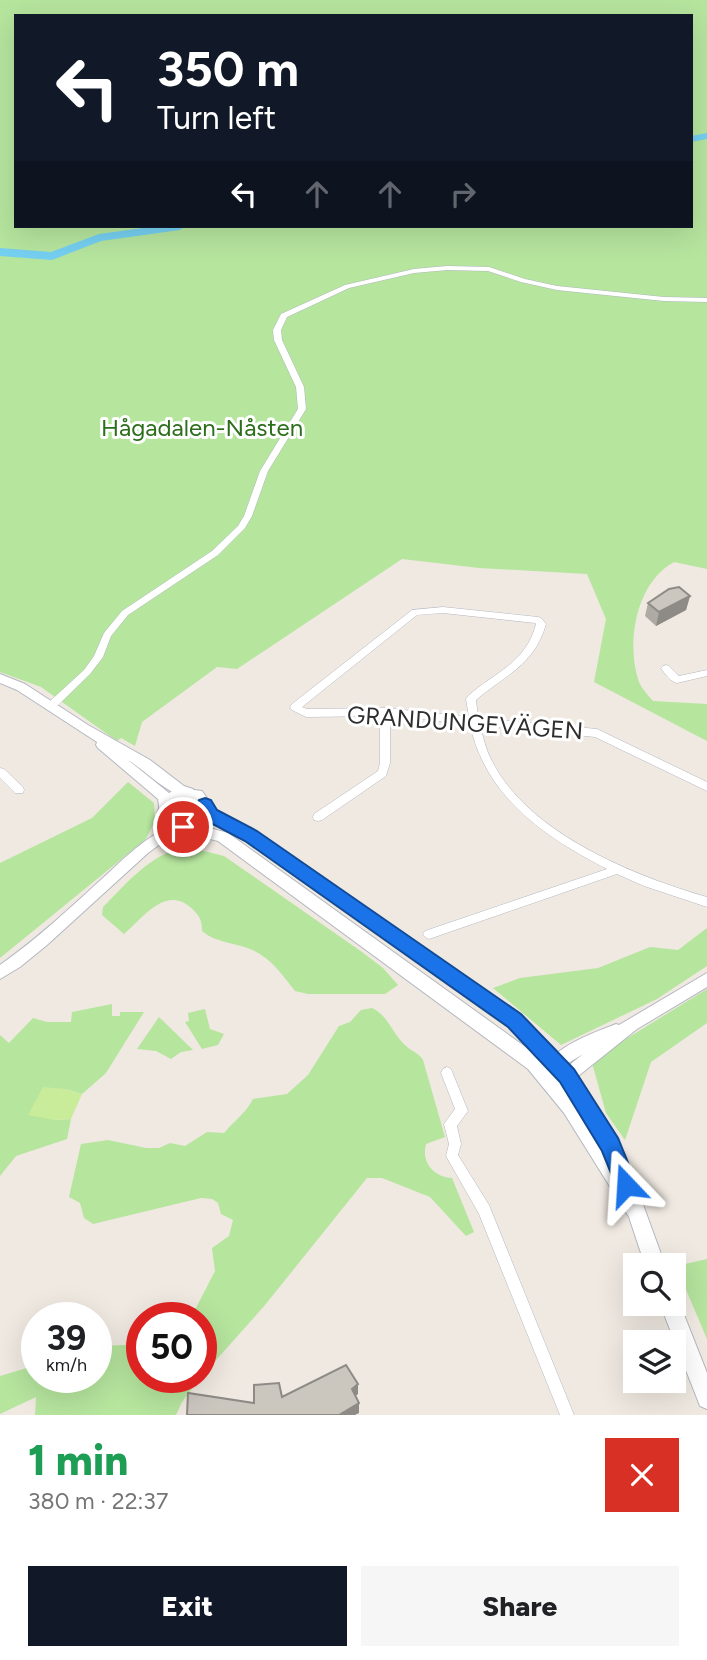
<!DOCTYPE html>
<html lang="en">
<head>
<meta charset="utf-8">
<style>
	body { margin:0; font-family:Figtree,sans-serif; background:#f6f6f6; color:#202124; height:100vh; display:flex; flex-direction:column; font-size:26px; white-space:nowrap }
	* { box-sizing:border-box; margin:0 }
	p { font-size:23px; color:#757577 }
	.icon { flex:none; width:38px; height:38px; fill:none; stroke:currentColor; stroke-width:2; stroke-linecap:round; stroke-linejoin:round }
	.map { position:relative; height:1415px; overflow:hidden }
	.side { display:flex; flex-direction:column; background:#fff; flex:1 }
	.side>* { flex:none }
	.guide { position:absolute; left:14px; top:14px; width:679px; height:214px; border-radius:0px; box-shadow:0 7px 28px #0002; background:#111827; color:#fff; overflow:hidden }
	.fabs { position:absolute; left:623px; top:1253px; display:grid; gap:14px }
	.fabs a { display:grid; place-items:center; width:63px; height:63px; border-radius:0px; background:#fff; box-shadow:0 7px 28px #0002; font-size:35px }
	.speed { position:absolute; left:21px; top:1302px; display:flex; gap:14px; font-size:35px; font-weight:700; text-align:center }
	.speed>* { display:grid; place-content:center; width:91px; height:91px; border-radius:50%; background:#fff; box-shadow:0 7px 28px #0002; line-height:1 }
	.speed small { font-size:18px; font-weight:400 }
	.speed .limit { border:10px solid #d22; background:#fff; color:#111 }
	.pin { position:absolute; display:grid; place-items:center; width:60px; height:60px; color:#fff; margin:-30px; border:4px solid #fff; border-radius:50%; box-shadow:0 2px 7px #0007 }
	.me { position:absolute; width:77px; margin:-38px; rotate:340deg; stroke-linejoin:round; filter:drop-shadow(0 0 5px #0008) }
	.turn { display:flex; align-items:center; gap:24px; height:147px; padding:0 28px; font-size:32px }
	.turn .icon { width:91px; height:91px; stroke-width:2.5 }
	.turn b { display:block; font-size:49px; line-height:60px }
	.lanes { display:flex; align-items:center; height:66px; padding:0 28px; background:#0003; justify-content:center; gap:35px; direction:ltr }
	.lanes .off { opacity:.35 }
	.round { display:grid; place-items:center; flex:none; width:74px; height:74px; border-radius:0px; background:#f6f6f6 }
	.overview { display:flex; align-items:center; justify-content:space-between; height:119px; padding:0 28px }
	h1 { font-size:42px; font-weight:800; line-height:52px; color:#1e9e55 }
	.action { display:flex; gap:14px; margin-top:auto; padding:14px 28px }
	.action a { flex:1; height:80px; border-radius:0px; background:#111827; color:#fff; font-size:28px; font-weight:800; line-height:80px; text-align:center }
	.action a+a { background:#f6f6f6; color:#202124 }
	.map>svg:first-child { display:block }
	.green { fill:#b6e59e; fill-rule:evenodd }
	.pitch { fill:#c9ec9a }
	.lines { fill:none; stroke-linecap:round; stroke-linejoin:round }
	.river { fill:#75cff0; fill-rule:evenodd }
	.minor-casing { stroke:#b4b7c1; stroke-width:1 }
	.tertiary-casing { stroke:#b4b7c1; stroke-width:2 }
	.secondary-casing { stroke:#b4b7c1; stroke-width:2 }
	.minor { fill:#fff; fill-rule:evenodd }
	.tertiary { fill:#fff; fill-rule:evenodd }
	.secondary { fill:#fff; fill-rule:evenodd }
	.wall { fill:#afaba4 }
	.shaded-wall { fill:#8e8b86 }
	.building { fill:#cbc7bf; stroke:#8e8b86; stroke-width:2 }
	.route { fill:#1a73e8; stroke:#114b97; stroke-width:2 }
	.labels { text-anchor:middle; stroke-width:6; stroke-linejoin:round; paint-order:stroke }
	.park-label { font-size:24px; fill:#2c6e1b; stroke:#fff }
	.street-label { font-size:24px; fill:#2e2e2e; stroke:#fff }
</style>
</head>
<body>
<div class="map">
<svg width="707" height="1415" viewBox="0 0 707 1415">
	<rect width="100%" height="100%" fill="#efe9e1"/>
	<g class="green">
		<path d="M0 0H707V569L674 562C637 582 626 640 638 679 640 687 648 695 653 701L707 704V741L594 682 606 619 587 574 479 568 402 559 237 669 217 667 142 722 135 746 121 738 117 741 41 687 0 672ZM16 16H691V226H16Z"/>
		<polygon points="128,782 154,803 155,821 146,839 0,958 0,863 92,818"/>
		<path d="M188 847 224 856 362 952 383 968 398 985 385 994H308L295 991C283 975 269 956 250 949 233 942 216 943 202 931 202 919 199 915 190 907 165 886 143 918 124 934L102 915 103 907C127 883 153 851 188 847Z"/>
		<polygon points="707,928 707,966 657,999 561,1045 493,988 520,978 598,968 650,947 678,950"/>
		<polygon points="707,989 707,1023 651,1062 625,1140 606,1113 592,1063 595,1058"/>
		<polygon points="112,1004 112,1016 120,1016 120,1012 144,1012 106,1073 82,1094 65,1089 54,1120 71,1119 67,1139 16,1156 0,1176 0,1035 9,1043 33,1018 47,1022 71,1022 72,1012"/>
		<path d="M372 1008C389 1016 392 1034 406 1046 412 1052 418 1052 423 1060L445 1137 426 1144C421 1163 434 1177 452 1178L474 1232 466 1236 430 1197 382 1178H367L265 1305 201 1377V1318H159L161 1308H196L215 1271 212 1248 229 1236 233 1220 221 1214 218 1203 212 1199 201 1198 93 1224 84 1218 80 1203 69 1197 81 1144 108 1140 146 1148H159L170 1143 185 1146 207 1132 224 1133C234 1121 246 1113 253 1099L287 1094 308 1075 339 1026 350 1022 361 1010Z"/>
		<polygon points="205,1009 210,1029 224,1034 218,1045 202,1049 185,1022 189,1021 188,1013"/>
		<polygon points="159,1017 193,1050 181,1052 171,1059 156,1051 137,1049"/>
		<polygon points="707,1259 707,1339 676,1266"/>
		<polygon points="142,1344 142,1377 201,1377 182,1402 176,1415 35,1415 36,1397 0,1414 0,1376 37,1365 37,1377 96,1377 96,1350 104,1346"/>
	</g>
	<polygon class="pitch" points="43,1087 65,1089 82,1094 71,1119 54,1120 28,1115"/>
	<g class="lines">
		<g class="river">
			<polygon points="707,133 707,139 691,142 691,136"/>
			<polygon points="158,226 186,226 180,230 101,241 52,260 0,256 0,248 51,252 99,234"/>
		</g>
		<g class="minor-casing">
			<g id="minor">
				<polygon points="447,266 489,267 525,279 557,286 664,297 707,298 707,302 664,301 557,290 521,282 488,271 447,270 414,273 349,288 287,317 281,330 282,340 304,387 306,409 268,471 252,516 245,528 218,555 128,615 111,636 103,657 90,674 54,709 48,709 46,706 48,703 84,670 94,656 104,633 122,611 212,551 238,526 244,516 260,471 298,409 296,387 274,340 273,330 281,314 345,285 414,269"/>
				<path d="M443 607 538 617 541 618 546 624C534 666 506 674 476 700L478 718 597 729 707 782V791L595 737 480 725C483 737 486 750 492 761 528 833 634 876 707 897V907L644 886 617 874 429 939 425 937 423 934 425 931 607 869C545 837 485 797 470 724L390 716V763L386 776 322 820 318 821 314 820 313 817 314 814 378 771 380 763V716L306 717 292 710 290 707 292 704 412 610ZM443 613 535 623 536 624C526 663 495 672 468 696L466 699 469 717 385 708 307 709 302 707 417 615Z"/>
				<path d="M666 665 669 666 679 676 707 670V676L677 683C671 682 665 674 661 668L663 666Z"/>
				<polygon points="0,768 4,769 23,787 24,790 23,793 15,793 0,778"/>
				<polygon points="447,1067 451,1069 468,1111 457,1126 461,1144 458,1155 489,1205 574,1415 560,1415 479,1214 446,1156 449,1144 444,1124 455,1109 441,1073 443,1069"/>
			</g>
		</g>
		<g class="tertiary-casing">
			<g id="tertiary">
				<path d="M0 674 25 684 88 725 150 760 184 786 193 789 194 793 193 797C174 801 145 770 128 760L169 793 172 808 170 812 165 813 160 812 158 799 98 748 96 745 97 742 17 690 0 683Z"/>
				<path d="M183 822 188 823 190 827 188 831 167 839 148 853 47 945 20 967 0 979V965C37 939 70 908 104 877 129 854 150 832 183 822Z"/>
				<path d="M707 973V987L637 1029 572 1081 567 1083 562 1081 559 1076 562 1071 583 1054 557 1070 552 1068 549 1063C558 1045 598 1031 616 1024L619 1025Z"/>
			</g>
		</g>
		<g class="secondary-casing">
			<g id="secondary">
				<path d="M179 788 202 791 216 811 256 832 521 1016 563 1057 608 1123 625 1155 665 1265H645L629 1217 564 1113 528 1069 218 841C197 835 169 836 157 815 161 801 165 793 179 788ZM182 800 193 801 206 819 246 840 509 1026 538 1056 228 833 184 821 174 816 176 804Z"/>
				<polygon points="674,1296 677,1297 707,1373 707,1409 700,1406 660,1304 674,1304"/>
			</g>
		</g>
		<use href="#minor" class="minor"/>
		<use href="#tertiary" class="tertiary"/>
		<use href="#secondary" class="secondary"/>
	</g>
	<polygon class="wall" points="690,596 686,610 656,626 645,616 648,603"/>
	<g class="shaded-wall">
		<polygon points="690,596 686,610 656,626 659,612"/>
		<polygon points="358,1384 358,1394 352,1399 352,1389"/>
		<polygon points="359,1403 359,1413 355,1415 339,1415"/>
	</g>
	<g class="building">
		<polygon points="679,587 690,596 659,612 648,603 669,589"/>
		<polygon points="346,1365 358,1384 352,1389 359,1403 339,1415 187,1415 188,1393 254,1403 254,1385 279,1383 282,1397"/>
	</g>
	<polygon class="route" points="205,798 211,800 217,810 257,831 521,1014 574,1069 618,1138 637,1185 634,1193 626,1196 619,1193 602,1151 560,1082 508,1027 245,841 209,822 191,834 177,832 175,827 177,822 193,816 199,800"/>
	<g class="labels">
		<g class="park-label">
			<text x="202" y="436">Hågadalen-Nåsten</text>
		</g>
		<g class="street-label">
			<text transform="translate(465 723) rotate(4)" y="8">GRANDUNGEVÄGEN</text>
		</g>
	</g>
</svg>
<div class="fabs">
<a><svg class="icon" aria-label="search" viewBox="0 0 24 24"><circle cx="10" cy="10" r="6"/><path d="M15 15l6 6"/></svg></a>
<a><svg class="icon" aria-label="layers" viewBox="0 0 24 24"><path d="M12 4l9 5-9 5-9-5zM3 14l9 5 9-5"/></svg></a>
</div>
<div class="speed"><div>39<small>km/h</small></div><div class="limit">50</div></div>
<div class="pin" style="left:183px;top:827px;background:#d93025"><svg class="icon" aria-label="arrive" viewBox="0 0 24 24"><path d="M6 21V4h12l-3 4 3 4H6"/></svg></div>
<svg class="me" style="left:626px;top:1185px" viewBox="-20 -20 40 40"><path d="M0-17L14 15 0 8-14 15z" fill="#1a73e8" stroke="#fff" stroke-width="4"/></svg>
<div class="guide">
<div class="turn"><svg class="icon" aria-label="left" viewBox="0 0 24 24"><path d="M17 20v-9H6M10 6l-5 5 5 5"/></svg><div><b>350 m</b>Turn left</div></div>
<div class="lanes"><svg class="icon" aria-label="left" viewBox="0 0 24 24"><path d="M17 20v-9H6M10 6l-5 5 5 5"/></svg><svg class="icon off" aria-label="ahead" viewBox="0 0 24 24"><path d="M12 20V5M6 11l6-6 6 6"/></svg><svg class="icon off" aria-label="ahead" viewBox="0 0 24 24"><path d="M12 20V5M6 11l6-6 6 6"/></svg><svg class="icon off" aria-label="right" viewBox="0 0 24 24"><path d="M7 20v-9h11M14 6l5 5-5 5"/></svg></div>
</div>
</div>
<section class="side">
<div class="overview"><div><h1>1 min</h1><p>380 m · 22:37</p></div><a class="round" style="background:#d93025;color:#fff"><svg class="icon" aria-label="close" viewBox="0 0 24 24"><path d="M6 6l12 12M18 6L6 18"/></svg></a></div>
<div class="action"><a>Exit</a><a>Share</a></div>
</section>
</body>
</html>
